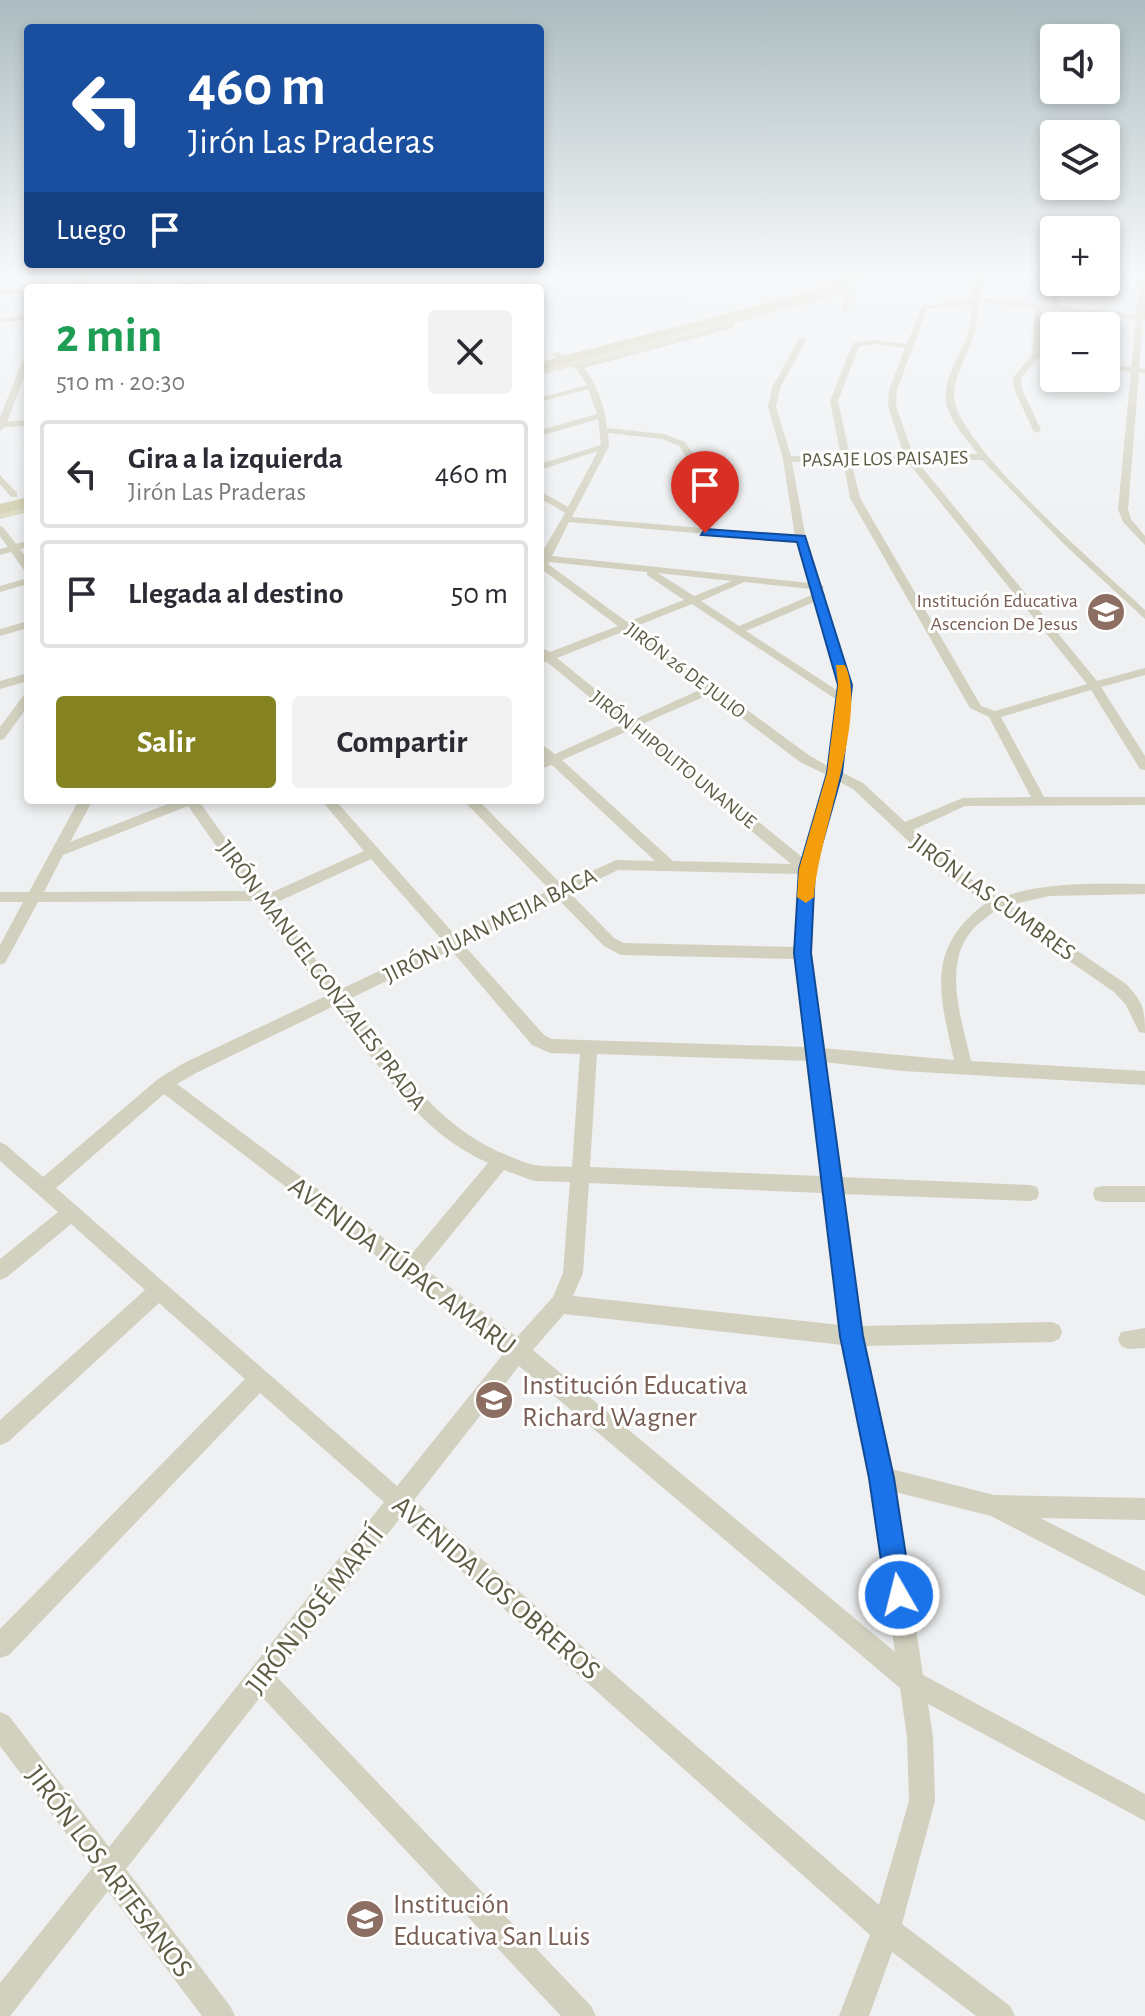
<!DOCTYPE html>
<html lang="es">
<head>
<meta charset="utf-8">
<style>
	body { margin:0; font-family:"Alegreya Sans",sans-serif; background:#f2f2f3; color:#2b2b33; height:100vh; display:flex; flex-direction:column; font-size:30px; white-space:nowrap }
	* { box-sizing:border-box; margin:0 }
	p { font-size:26px; color:#7c7c81 }
	.icon { flex:none; width:44px; height:44px; fill:none; stroke:currentColor; stroke-width:2; stroke-linecap:round; stroke-linejoin:round }
	.map { position:relative; flex:1; overflow:hidden }
	.side { position:absolute; left:24px; top:284px; width:520px; height:520px; display:flex; flex-direction:column; background:#fff; border-radius:8px; box-shadow:0 4px 12px #0003 }
	.side>* { flex:none }
	.banner { position:absolute; left:24px; top:24px; width:520px; height:244px; border-radius:8px; box-shadow:0 4px 12px #0003; background:#1a4fa0; color:#fff; overflow:hidden }
	.tools { position:absolute; left:1040px; top:24px; display:grid; gap:16px }
	.tools a { display:grid; place-items:center; width:80px; height:80px; border-radius:8px; background:#fff; box-shadow:0 4px 12px #0003; font-size:40px }
	.pin { position:absolute; display:grid; place-items:center; width:68px; height:68px; color:#fff; margin:-82px -34px; border-radius:50% 50% 50% 0; rotate:-45deg; box-shadow:0 0 8px #0007 }
	.pin .icon { rotate:45deg }
	.me { position:absolute; width:88px; margin:-44px; rotate:352deg; stroke-linejoin:round; filter:drop-shadow(0 0 6px #0008) }
	.turn { display:flex; align-items:center; gap:28px; height:168px; padding:0 32px; font-size:36px }
	.turn .icon { width:104px; height:104px; stroke-width:2.5 }
	.turn b { display:block; font-size:56px; line-height:68px }
	.then { display:flex; align-items:center; height:76px; padding:0 32px; background:#0003; gap:16px; font-size:30px }
	.round { display:grid; place-items:center; flex:none; width:84px; height:84px; border-radius:8px; background:#f2f2f3 }
	.summary { display:flex; align-items:center; justify-content:space-between; height:136px; padding:0 32px }
	h1 { font-size:48px; font-weight:700; line-height:60px; color:#1e9e55 }
	.button { display:flex; gap:16px; margin-top:auto; padding:16px 32px }
	.button a { flex:1; height:92px; border-radius:8px; background:#848221; color:#fff; font-size:32px; font-weight:700; line-height:92px; text-align:center }
	.button a+a { background:#f2f2f3; color:#2b2b33 }
	ul { padding:0; list-style:none }
	li { display:flex; align-items:center; gap:24px; height:108px; margin:0 16px 12px; padding:0 16px; border:4px solid #e1e1e2; border-radius:8px }
	li div { flex:1 }
	li b { display:block; font-size:30px }
	li em { font-style:normal }
	.map>svg:first-child { display:block }
	.medical { fill:#ddedfd }
	.lines { fill:none; stroke-linecap:round; stroke-linejoin:round }
	.street { fill:#d2d0be; fill-rule:evenodd }
	.secondary { fill:#d9d8bf; fill-rule:evenodd }
	.primary { fill:#d0cdac; fill-rule:evenodd }
	.route { fill:#1a73e8; stroke:#114b97; stroke-width:2 }
	.slow { fill:#f59e0b }
	.labels { text-anchor:middle; stroke-width:6; stroke-linejoin:round; paint-order:stroke }
	.far-street-label { font-size:20px; fill:#5e5b45; stroke:#fff }
	.far-education-label { font-size:20px; fill:#785e54; stroke:#fff; text-anchor:end }
	.street-label { font-size:24px; fill:#5e5b45; stroke:#fff }
	.near-street-label { font-size:28px; fill:#5e5b45; stroke:#fff }
	.near-education-label { font-size:28px; fill:#785e54; stroke:#fff; text-anchor:start }
</style>
</head>
<body>
<div class="map">
<svg width="1145" height="2016" viewBox="0 0 1145 2016">
	<rect width="100%" height="100%" fill="#eef0f1"/>
	<polygon class="medical" points="235,276 780,276 565,331 540,331 540,288 221,288 217,283"/>
	<g class="lines">
		<g class="street">
			<polygon points="78,276 85,276 76,288 69,288"/>
			<polygon points="216,276 229,276 178,288 166,288"/>
			<path d="M977 276H983L979 298 1051 306 1058 282H1064L1058 306 1136 315 1140 276H1145V320H1143L1139 368 1145 369V373H1139L1128 509 1131 519 1145 536V545L1123 522 1118 509 1131 372 1106 368V364L1131 367 1136 319 1042 309 1040 353 1054 356V360L1038 358 1021 378 1022 389 1041 430 1037 433 1033 430 1014 389 1013 378 1032 355 1035 308 979 302C978 316 976 330 971 344 964 361 954 378 954 396 954 443 1107 574 1145 610V619L1066 546 982 460H916L1097 681 1145 668V675L1101 687 1145 756V770L1140 769 1091 690 1001 717 1044 797H1145V805L965 806 913 830 948 863 999 898C1046 881 1096 884 1145 884V894L1049 896 1010 905 1126 984C1143 1002 1145 1009 1145 1033L1139 1032 1126 1005 1114 992 996 910C990 915 982 920 976 926 940 961 962 1020 971 1061L1145 1071V1085L903 1071 824 1062 840 1177 1030 1185 1037 1187 1039 1193 1037 1199 1030 1201 842 1194 860 1326 1052 1322 1059 1325 1062 1332 1059 1339 1052 1342 863 1346 891 1469 994 1495 1145 1498V1520L1040 1518 1145 1571V1596L991 1516 895 1492 923 1675 1145 1794V1821L928 1704 933 1737 935 1801 902 1924 1010 2006 1015 2016H976L892 1952 869 2016H839L870 1935 401 1517 276 1676 591 2006 596 2016H561L261 1696 126 1869 230 2006 235 2016H202L108 1891 10 2016H0V1983L92 1868 0 1746V1712L9 1716 109 1847 384 1502 260 1393 9 1655 0 1658V1629L245 1379 159 1303 8 1442 0 1445V1420L145 1290 71 1224 7 1277 0 1280V1259L58 1212 0 1161V1142L6 1145 43 1177 158 1079 184 1063 326 996 255 901 38 902 5 963 0 965V945L23 902H0V892H29L79 800H93L70 842 178 800H198L266 895 364 851 321 800H335L455 935 550 890 463 800H478L562 885 616 860 655 861 552 765 540 769V760L545 758 540 754V743L555 754 622 724 547 662 540 663V647L550 652 618 626 540 568V556L565 513 540 498V491L568 507 598 451 540 470V464L601 445 598 419 540 436V430L597 414 588 389 540 402V398L587 385 576 369 551 354 558 352 580 364 727 325 723 319 734 321 733 328 584 368C597 384 605 407 607 428L664 434 685 442 722 497 720 499H714L679 446 662 439 608 433 609 446 572 517 795 536 783 459 768 407 772 388 800 337 807 339 780 388 776 407 791 456H841L830 401 853 343 874 340 907 344 922 306 970 300ZM972 304C971 315 970 325 967 335 960 357 940 383 947 407 953 425 967 440 978 454L913 455 896 406 897 390 927 309ZM874 344 905 348 889 390 888 406 904 455 850 456 838 401 859 347ZM907 460V461L1087 684 995 711 981 706 860 498 851 461ZM843 461 850 498 970 708 989 717 1031 797 963 798 905 822 863 783 841 772 851 685 824 598 826 595 822 590 824 587 820 584 806 539 792 462ZM569 522 797 542 809 583 552 556ZM549 562 647 572V575L684 600 627 622 548 564ZM658 573 732 581 694 596ZM744 582 811 589 812 595 739 626 701 601ZM814 602 839 685 838 691 746 631ZM692 604 837 700 828 766 810 756 634 627ZM625 631 702 689 633 720 557 658ZM710 694 800 762 827 775 803 858 640 725ZM630 730 791 864 673 861 562 760ZM838 781 853 789 938 869 986 903C924 949 940 995 954 1060L822 1048 810 953 814 869ZM188 806 248 891 44 892 63 855ZM371 859 443 941 339 990 273 904ZM618 870 800 874 795 947 624 943 614 938 570 893ZM558 899 604 946 621 955 795 959 806 1047 552 1039 544 1035 463 944ZM451 950 532 1045 550 1053 580 1054 572 1167C560 1166 546 1167 534 1165 523 1163 510 1156 499 1152 430 1120 393 1058 347 1000ZM334 1006C380 1067 417 1131 488 1163L409 1257 177 1084 196 1073ZM597 1054 807 1061 821 1176 590 1167ZM164 1094 504 1353 397 1486 56 1188ZM504 1170 534 1181 570 1182 563 1273 553 1297 517 1337 424 1268ZM589 1183 823 1193 840 1325 573 1296 583 1273ZM564 1314 843 1345 871 1478 895 1652 533 1350ZM519 1366 900 1688 907 1737 909 1801 879 1905 414 1500Z"/>
			<polygon points="847,288 850,290 848,311 845,313 842,311 844,290"/>
			<rect x="0" y="290" width="28" height="4"/>
			<polygon points="28,316 28,320 0,322 0,318"/>
			<polygon points="28,355 28,367 7,422 28,420 28,426 5,427 0,431 0,417 24,357"/>
			<polygon points="0,475 17,493 17,497 11,497 0,484"/>
			<polygon points="0,526 3,527 16,544 28,541 28,547 20,549 28,561 28,571 24,570 11,552 0,555 0,549 8,547 0,536"/>
			<polygon points="28,578 28,584 0,592 0,586"/>
			<polygon points="28,621 28,628 0,636 0,629"/>
			<polygon points="28,673 28,681 0,689 0,681"/>
			<polygon points="28,694 28,706 4,739 0,740 0,727 24,695"/>
			<polygon points="1102,1186 1145,1186 1145,1202 1102,1202 1095,1200 1093,1194 1095,1188"/>
			<polygon points="1145,1328 1145,1348 1128,1349 1121,1346 1118,1339 1121,1332"/>
		</g>
		<g class="secondary">
			<polygon points="145,276 156,276 145,288 134,288"/>
			<polygon points="839,282 847,282 851,292 540,375 540,368 841,289"/>
			<polygon points="28,504 28,512 0,519 0,511"/>
		</g>
		<g class="primary">
			<polygon points="855,276 871,276 802,300 540,370 540,362 794,296"/>
			<polygon points="28,497 28,507 0,514 0,504"/>
		</g>
	</g>
	<linearGradient id="sky" x2="0" y2="1"><stop stop-color="#acbcc0"/><stop offset="0.49" stop-color="#f7f8f9"/><stop offset="1" stop-color="#f7f8f9" stop-opacity="0"/></linearGradient>
	<rect width="1145" height="558" fill="url(#sky)"/>
	<polygon class="route" points="705,529 805,536 852,685 842,773 815,869 811,953 863,1336 894,1478 912,1595 908,1604 899,1608 890,1604 886,1595 869,1478 840,1336 794,953 799,869 827,773 838,685 797,542 701,535"/>
	<path class="slow" d="M836 665H845C869 714 817 839 814 897L806 903 797 897 799 869 827 773 838 685Z"/>
	<defs>
		<g id="school-disc" transform="scale(2)"><circle r="9.5" fill="#8d6e63" stroke="#fff"/><path d="M0-5L7-2L0 1L-7-2ZM-4 1L0 2.5L4 1V4Q0 6-4 4Z" fill="#fff"/></g>
	</defs>
	<g fill-rule="evenodd">
		<use href="#school-disc" x="1106" y="612"/>
		<use href="#school-disc" x="494" y="1400"/>
		<use href="#school-disc" x="365" y="1919"/>
	</g>
	<g class="labels">
		<g class="far-street-label">
			<text transform="translate(885 458) rotate(-1)" y="7">PASAJE LOS PAISAJES</text>
			<text transform="translate(686 670) rotate(37)" y="7">JIRÓN 26 DE JULIO</text>
			<text transform="translate(674 759) rotate(39)" y="7">JIRÓN HIPOLITO UNANUE</text>
		</g>
		<g class="far-education-label">
			<text x="1078" y="607">Institución Educativa<tspan x="1078" dy="23">Ascencion De Jesus</tspan></text>
		</g>
		<g class="street-label">
			<text transform="translate(993 897) rotate(36)" y="8">JIRÓN LAS CUMBRES</text>
			<text transform="translate(490 925) rotate(-26)" y="8">JIRÓN JUAN MEJIA BACA</text>
			<text transform="translate(322 975) rotate(53)" y="8">JIRÓN MANUEL GONZALES PRADA</text>
		</g>
		<g class="near-street-label">
			<text transform="translate(403 1265) rotate(37)" y="10">AVENIDA TÚPAC AMARU</text>
			<text transform="translate(497 1587) rotate(41)" y="10">AVENIDA LOS OBREROS</text>
			<text transform="translate(314 1609) rotate(-52)" y="10">JIRÓN JOSÉ MARTÍ</text>
			<text transform="translate(110 1871) rotate(53)" y="10">JIRÓN LOS ARTESANOS</text>
		</g>
		<g class="near-education-label">
			<text x="522" y="1394">Institución Educativa<tspan x="522" dy="32">Richard Wagner</tspan></text>
			<text x="393" y="1913">Institución<tspan x="393" dy="32">Educativa San Luis</tspan></text>
		</g>
	</g>
</svg>
<div class="tools">
<a><svg class="icon" aria-label="sound" viewBox="0 0 24 24"><path d="M4 9h4l5-4v14l-5-4H4zM17 9q2 3 0 6"/></svg></a>
<a><svg class="icon" aria-label="layers" viewBox="0 0 24 24"><path d="M12 4l9 5-9 5-9-5zM3 14l9 5 9-5"/></svg></a>
<a>+</a>
<a>−</a>
</div>
<div class="pin" style="left:705px;top:533px;background:#d93025"><svg class="icon" aria-label="arrive" viewBox="0 0 24 24"><path d="M6 21V4h12l-3 4 3 4H6"/></svg></div>
<svg class="me" style="left:899px;top:1595px" viewBox="-20 -20 40 40"><circle r="17" fill="#1a73e8" stroke="#fff" stroke-width="3"/><path d="M0-11L8 9 0 5-8 9z" fill="#fff"/></svg>
<div class="banner">
<div class="turn"><svg class="icon" aria-label="left" viewBox="0 0 24 24"><path d="M17 20v-9H6M10 6l-5 5 5 5"/></svg><div><b>460 m</b>Jirón Las Praderas</div></div>
<div class="then">Luego<svg class="icon" aria-label="arrive" viewBox="0 0 24 24"><path d="M6 21V4h12l-3 4 3 4H6"/></svg></div>
</div>
<section class="side">
<div class="summary"><div><h1>2 min</h1><p>510 m · 20:30</p></div><a class="round"><svg class="icon" aria-label="close" viewBox="0 0 24 24"><path d="M6 6l12 12M18 6L6 18"/></svg></a></div>
<ul>
<li><svg class="icon" aria-label="left" viewBox="0 0 24 24"><path d="M17 20v-9H6M10 6l-5 5 5 5"/></svg><div><b>Gira a la izquierda</b><p>Jirón Las Praderas</p></div><em>460 m</em></li>
<li><svg class="icon" aria-label="arrive" viewBox="0 0 24 24"><path d="M6 21V4h12l-3 4 3 4H6"/></svg><div><b>Llegada al destino</b></div><em>50 m</em></li>
</ul>
<div class="button"><a>Salir</a><a>Compartir</a></div>
</section>
</div>
</body>
</html>
